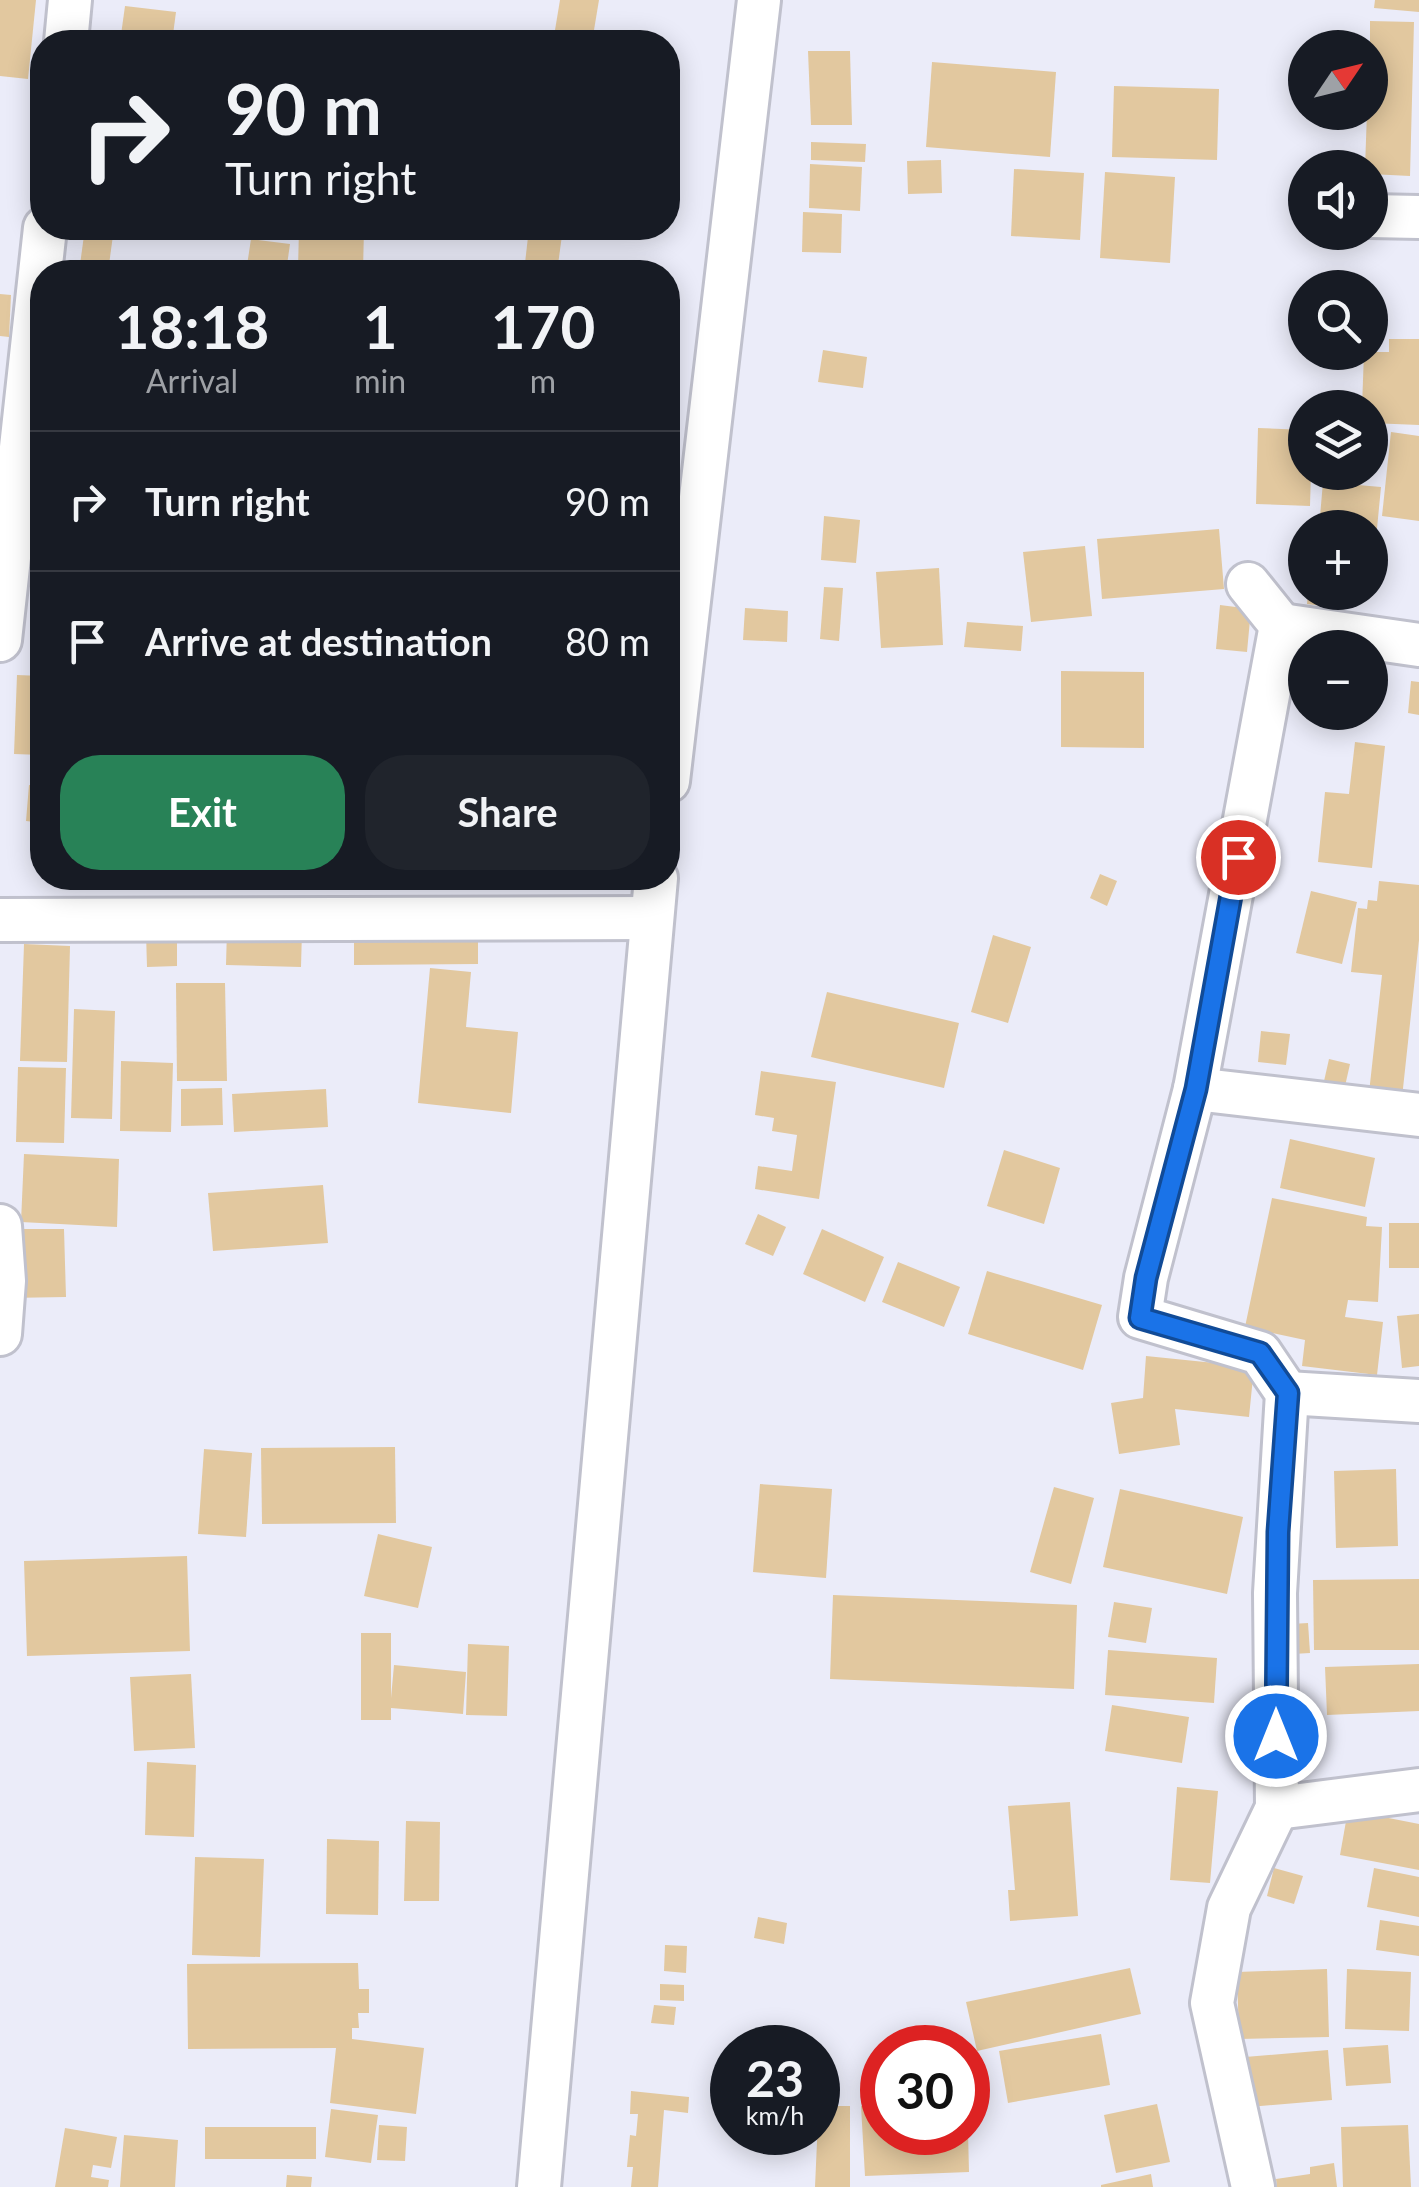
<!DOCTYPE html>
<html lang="en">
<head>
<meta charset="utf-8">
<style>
	body { margin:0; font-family:Lato,sans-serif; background:#20242c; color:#f1f3f6; height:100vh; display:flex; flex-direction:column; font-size:38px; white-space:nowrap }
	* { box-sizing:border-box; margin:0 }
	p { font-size:32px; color:#9ea1a6 }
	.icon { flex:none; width:55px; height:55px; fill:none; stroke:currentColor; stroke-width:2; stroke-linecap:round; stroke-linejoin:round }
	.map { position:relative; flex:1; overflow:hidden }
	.sheet { position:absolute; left:30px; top:260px; width:650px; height:630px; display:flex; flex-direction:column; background:#171b24; border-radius:40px; box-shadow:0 5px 25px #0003 }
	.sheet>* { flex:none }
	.top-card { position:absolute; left:30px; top:30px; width:650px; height:210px; border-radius:40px; box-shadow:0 5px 25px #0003; background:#171b24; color:#f1f3f6; overflow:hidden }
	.needle { width:65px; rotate:55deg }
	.controls { position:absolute; left:1288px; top:30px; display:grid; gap:20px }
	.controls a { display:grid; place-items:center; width:100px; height:100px; border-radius:50%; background:#171b24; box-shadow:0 5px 25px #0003; font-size:50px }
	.speed { position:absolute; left:710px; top:2025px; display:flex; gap:20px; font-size:50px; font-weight:700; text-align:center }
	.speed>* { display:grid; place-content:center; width:130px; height:130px; border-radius:50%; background:#171b24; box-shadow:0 5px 25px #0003; line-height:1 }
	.speed small { font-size:25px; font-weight:400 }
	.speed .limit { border:15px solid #d22; background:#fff; color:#111 }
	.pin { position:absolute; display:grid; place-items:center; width:85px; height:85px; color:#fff; margin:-42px; border:5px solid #fff; border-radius:50%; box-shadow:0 2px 10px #0007 }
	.me { position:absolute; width:110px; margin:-55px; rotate:0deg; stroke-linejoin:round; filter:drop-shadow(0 0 8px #0008) }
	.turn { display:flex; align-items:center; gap:35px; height:210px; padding:0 30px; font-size:45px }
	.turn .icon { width:130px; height:130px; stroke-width:2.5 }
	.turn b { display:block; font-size:70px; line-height:85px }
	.eta { display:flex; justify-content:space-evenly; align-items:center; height:170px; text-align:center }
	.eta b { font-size:60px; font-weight:700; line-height:70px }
	.cta { display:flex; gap:20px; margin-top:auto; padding:20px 30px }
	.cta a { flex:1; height:115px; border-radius:40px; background:#288257; color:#fff; font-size:40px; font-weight:700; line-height:115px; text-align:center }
	.cta a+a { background:#20242c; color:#f1f3f6 }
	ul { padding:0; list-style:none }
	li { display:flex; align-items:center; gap:30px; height:140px; padding:0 30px; border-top:2px solid #363941 }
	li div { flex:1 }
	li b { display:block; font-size:38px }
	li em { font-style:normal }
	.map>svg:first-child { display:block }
	.building { fill:#e2c89f }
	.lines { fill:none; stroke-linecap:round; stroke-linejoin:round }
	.minor-casing { stroke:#c0c1cd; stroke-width:48 }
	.minor { stroke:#fff; stroke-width:42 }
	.route-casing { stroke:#114b97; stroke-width:25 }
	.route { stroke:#1a73e8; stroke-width:18 }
</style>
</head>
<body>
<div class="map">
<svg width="1419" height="2187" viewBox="0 0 1419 2187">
	<rect width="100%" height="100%" fill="#ebecf9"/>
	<g class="building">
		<polygon points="0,0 36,0 28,79 0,76"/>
		<polygon points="560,0 599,0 592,42 553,42"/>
		<polygon points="1375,0 1419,0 1419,12 1374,8"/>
		<polygon points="125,6 176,12 172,42 120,42"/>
		<polygon points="1370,21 1414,22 1410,176 1370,174 1370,168 1365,168 1367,112 1370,112"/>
		<polygon points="808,51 850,51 852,125 811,125"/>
		<polygon points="932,62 1056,72 1050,157 926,147"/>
		<polygon points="1114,86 1219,89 1217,160 1112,157"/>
		<polygon points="811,142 866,144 865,162 811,160"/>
		<polygon points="941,160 942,193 908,194 907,161"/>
		<polygon points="810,164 862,167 860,211 809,208"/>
		<polygon points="1014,169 1084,173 1080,240 1011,236"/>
		<polygon points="1105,172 1175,177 1170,263 1100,258"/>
		<polygon points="803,212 842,214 841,253 802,252"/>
		<polygon points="85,228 114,228 108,272 79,272"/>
		<polygon points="299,228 364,228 363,272 298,269"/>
		<polygon points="529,228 563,228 557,272 524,272"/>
		<polygon points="251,239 290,244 286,272 246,272"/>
		<polygon points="0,294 11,295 9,337 0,336"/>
		<polygon points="1389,339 1419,339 1419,425 1370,423 1370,408 1362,408 1364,352 1389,352"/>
		<polygon points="823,350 867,357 863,388 818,382"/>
		<polygon points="1258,428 1305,430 1305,472 1311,472 1310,506 1256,504"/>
		<polygon points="1391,432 1419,436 1419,521 1382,516"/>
		<polygon points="1323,482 1381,487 1373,570 1370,570 1370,528 1319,528"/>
		<polygon points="824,516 860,520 856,563 821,560"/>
		<polygon points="1219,529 1224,589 1102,599 1097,539"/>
		<polygon points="1085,546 1092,616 1031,622 1023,552"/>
		<polygon points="939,568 943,645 881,648 876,572"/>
		<polygon points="824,587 843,588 839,641 820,639"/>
		<polygon points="1308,592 1348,592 1346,609 1307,604"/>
		<polygon points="1220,605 1251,609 1247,652 1216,649"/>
		<polygon points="745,608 788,611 787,642 743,640"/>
		<polygon points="967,622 1023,626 1021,651 964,647"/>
		<polygon points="1061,671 1144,672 1144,748 1061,747"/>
		<polygon points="17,675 42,676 42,755 14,754"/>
		<polygon points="1411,681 1419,682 1419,715 1408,713"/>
		<polygon points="1355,742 1385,746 1372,868 1318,862 1325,792 1349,794"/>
		<polygon points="29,785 42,786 42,823 26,821"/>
		<polygon points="1100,874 1117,881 1107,906 1090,898"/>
		<polygon points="133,878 200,878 200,886 133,887"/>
		<polygon points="468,878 507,878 506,890 467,886"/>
		<polygon points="515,878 586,878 586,888 515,887"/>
		<polygon points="1379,881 1419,885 1419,940 1401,1107 1368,1102 1382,975 1351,972 1358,908 1367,909 1368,900 1377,901"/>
		<polygon points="1311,891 1357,902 1342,964 1296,953"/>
		<polygon points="227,929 302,931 301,967 226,965"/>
		<polygon points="478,929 478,964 354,965 354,930"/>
		<polygon points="146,933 177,933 177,966 147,967"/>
		<polygon points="993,935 1031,947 1008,1023 971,1012"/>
		<polygon points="24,944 70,946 67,1062 20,1061"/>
		<polygon points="430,968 471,972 466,1027 518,1032 511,1113 418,1103"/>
		<polygon points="176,983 225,983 227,1081 177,1081"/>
		<polygon points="827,992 959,1023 944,1088 811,1057"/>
		<polygon points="74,1009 115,1011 112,1119 71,1118"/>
		<polygon points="1261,1031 1290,1034 1286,1065 1258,1062"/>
		<polygon points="1329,1059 1350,1064 1343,1095 1322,1090"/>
		<polygon points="121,1061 173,1063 171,1132 120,1131"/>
		<polygon points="18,1067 66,1068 64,1143 16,1142"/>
		<polygon points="761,1071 836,1082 819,1199 755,1189 758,1166 792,1171 797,1135 772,1131 774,1118 755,1115"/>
		<polygon points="222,1088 223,1125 181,1126 181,1089"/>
		<polygon points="326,1089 328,1127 234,1132 232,1094"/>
		<polygon points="1290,1139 1375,1158 1365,1207 1280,1188"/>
		<polygon points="1004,1150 1060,1168 1044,1224 987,1206"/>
		<polygon points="24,1154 119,1159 117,1227 21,1222"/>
		<polygon points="323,1185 328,1243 213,1251 208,1193"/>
		<polygon points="1272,1198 1367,1217 1366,1226 1382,1227 1378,1302 1348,1300 1345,1317 1383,1322 1377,1375 1302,1366 1305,1340 1245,1327"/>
		<polygon points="758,1214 786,1227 773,1256 745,1244"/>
		<rect x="1389" y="1223" width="30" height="45"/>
		<polygon points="7,1229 64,1229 66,1297 8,1298"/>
		<polygon points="822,1229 884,1257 865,1302 803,1274"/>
		<polygon points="898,1262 960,1287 944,1327 882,1302"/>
		<polygon points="987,1271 1102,1305 1083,1370 968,1334"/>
		<polygon points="1419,1314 1419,1366 1402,1368 1397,1316"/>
		<polygon points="1146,1356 1254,1367 1249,1417 1175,1409 1180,1445 1119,1454 1111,1403 1143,1398"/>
		<polygon points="395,1447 396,1523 262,1524 261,1448"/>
		<polygon points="204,1449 252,1453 246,1537 198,1534"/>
		<polygon points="1396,1469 1398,1546 1336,1548 1334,1471"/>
		<polygon points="760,1484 832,1489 826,1578 753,1572"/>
		<polygon points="1054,1487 1094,1498 1071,1584 1030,1572"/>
		<polygon points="1120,1489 1243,1517 1227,1594 1103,1567"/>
		<polygon points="378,1534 432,1547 418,1608 364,1596"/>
		<polygon points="187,1556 190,1651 27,1656 24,1561"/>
		<polygon points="1419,1579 1419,1650 1314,1650 1313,1580"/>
		<polygon points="833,1595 1077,1605 1074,1689 830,1679"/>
		<polygon points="1114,1602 1152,1608 1146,1643 1108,1637"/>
		<polygon points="1308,1623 1310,1653 1293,1654 1291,1624"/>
		<polygon points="361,1633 391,1633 391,1698 394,1665 466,1672 463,1714 391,1708 391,1720 361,1720"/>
		<polygon points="468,1644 509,1646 507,1716 466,1715"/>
		<polygon points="1108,1650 1217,1658 1214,1703 1105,1695"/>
		<polygon points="1419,1664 1419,1711 1327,1715 1325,1667"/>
		<polygon points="191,1674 195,1748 134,1751 130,1677"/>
		<polygon points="1112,1705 1189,1717 1182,1763 1105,1751"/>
		<polygon points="147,1762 196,1765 194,1837 145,1835"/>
		<polygon points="1177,1787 1218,1791 1210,1883 1170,1880"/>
		<polygon points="1070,1802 1078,1916 1010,1921 1008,1890 1015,1890 1008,1806"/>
		<polygon points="1348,1810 1419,1824 1419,1870 1340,1855"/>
		<polygon points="406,1821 440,1822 439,1901 404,1901"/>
		<polygon points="327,1839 379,1841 378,1915 326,1914"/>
		<polygon points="195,1857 264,1859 260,1957 192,1955"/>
		<polygon points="1274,1868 1303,1876 1294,1904 1267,1896"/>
		<polygon points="1374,1868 1419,1877 1419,1917 1367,1907"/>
		<polygon points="758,1917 787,1923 784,1944 754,1938"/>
		<polygon points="1380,1920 1419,1926 1419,1956 1376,1950"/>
		<polygon points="665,1945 687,1946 686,1973 664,1971"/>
		<polygon points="358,1963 359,1989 369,1989 369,2013 358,2013 359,2028 352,2028 352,2039 424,2048 416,2114 330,2103 336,2048 188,2049 187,1964"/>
		<polygon points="1130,1968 1141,2014 977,2051 966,2002"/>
		<polygon points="1327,1969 1329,2037 1239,2039 1237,1972"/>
		<polygon points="1347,1969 1411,1972 1409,2031 1345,2029"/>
		<polygon points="660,1984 684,1985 684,2001 660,2000"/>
		<polygon points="654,2005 676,2007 674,2025 651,2023"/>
		<polygon points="1101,2034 1110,2085 1008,2103 999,2051"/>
		<polygon points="1388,2045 1391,2083 1346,2086 1343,2048"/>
		<polygon points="1328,2050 1332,2100 1249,2107 1245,2057"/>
		<polygon points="631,2091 689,2097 688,2113 664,2110 658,2187 631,2187 633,2167 627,2167 630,2135 636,2136 638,2114 630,2114"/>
		<polygon points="1157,2104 1170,2162 1116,2173 1104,2115"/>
		<polygon points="882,2105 882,2132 968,2132 969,2172 865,2176 861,2106"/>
		<polygon points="826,2106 850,2106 850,2187 815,2187 818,2119 826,2119"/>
		<polygon points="331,2109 378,2115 371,2163 325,2157"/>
		<polygon points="379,2125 407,2127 405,2161 377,2160"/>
		<polygon points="1408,2125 1411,2187 1343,2187 1341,2127"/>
		<rect x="205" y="2127" width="111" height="32"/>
		<polygon points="65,2128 117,2137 111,2168 93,2165 91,2177 109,2180 108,2187 55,2187"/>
		<polygon points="124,2135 178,2140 175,2187 120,2187"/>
		<polygon points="1334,2163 1337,2187 1277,2187 1276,2179 1310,2174 1310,2167"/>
		<polygon points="1151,2174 1153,2187 1101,2187 1101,2185"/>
		<polygon points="287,2175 312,2177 311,2187 286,2187"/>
	</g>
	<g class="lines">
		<g class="minor-casing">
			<g id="minor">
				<polyline points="66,42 70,0"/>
				<polyline points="1370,216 1419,217"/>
				<polyline points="1248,584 1281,625 1195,1089 1146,1278 1140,1317 1260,1353 1287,1393 1275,1593 1277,1808 1229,1908 1212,2003 1253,2187"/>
				<polyline points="1281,625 1419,645"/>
				<polyline points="0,640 45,228"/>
				<polyline points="668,781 759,0"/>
				<polyline points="0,920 651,918"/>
				<polyline points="1195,1089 1419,1115"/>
				<polyline points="0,1226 4,1281 0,1334"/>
				<polyline points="1287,1393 1419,1401"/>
				<polyline points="1277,1808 1419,1790"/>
				<polyline points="539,2187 656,878"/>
			</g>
		</g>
		<use href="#minor" class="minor"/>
	</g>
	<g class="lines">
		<g class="route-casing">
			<polyline id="route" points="1238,857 1196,1089 1146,1278 1140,1318 1260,1353 1288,1393 1278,1532 1276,1736"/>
		</g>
		<use href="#route" class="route"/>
	</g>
</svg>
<div class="controls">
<a><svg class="needle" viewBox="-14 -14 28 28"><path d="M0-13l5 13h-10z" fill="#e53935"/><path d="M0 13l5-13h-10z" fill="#9ea1a6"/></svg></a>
<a><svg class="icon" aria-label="sound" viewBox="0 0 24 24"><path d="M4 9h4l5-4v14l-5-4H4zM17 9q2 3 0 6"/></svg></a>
<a><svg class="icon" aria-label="search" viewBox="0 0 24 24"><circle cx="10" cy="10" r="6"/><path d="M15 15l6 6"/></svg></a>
<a><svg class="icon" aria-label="layers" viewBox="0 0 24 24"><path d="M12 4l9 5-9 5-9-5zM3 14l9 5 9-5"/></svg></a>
<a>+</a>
<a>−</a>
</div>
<div class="speed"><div>23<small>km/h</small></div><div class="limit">30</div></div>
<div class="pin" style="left:1238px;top:857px;background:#d93025"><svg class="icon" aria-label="arrive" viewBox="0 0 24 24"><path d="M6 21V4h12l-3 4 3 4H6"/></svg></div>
<svg class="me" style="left:1276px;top:1736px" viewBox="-20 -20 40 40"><circle r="17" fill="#1a73e8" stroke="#fff" stroke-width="3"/><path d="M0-11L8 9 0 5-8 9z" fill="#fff"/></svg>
<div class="top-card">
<div class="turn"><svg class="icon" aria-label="right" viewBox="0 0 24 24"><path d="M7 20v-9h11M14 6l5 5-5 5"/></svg><div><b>90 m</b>Turn right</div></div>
</div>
<section class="sheet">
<div class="eta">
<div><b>18:18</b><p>Arrival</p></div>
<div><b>1</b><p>min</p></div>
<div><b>170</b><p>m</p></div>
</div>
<ul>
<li><svg class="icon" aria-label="right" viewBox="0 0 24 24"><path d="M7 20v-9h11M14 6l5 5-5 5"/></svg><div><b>Turn right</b></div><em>90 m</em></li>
<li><svg class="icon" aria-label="arrive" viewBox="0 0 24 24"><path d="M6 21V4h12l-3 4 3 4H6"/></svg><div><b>Arrive at destination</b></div><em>80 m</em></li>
</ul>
<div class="cta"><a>Exit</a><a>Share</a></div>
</section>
</div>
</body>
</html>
